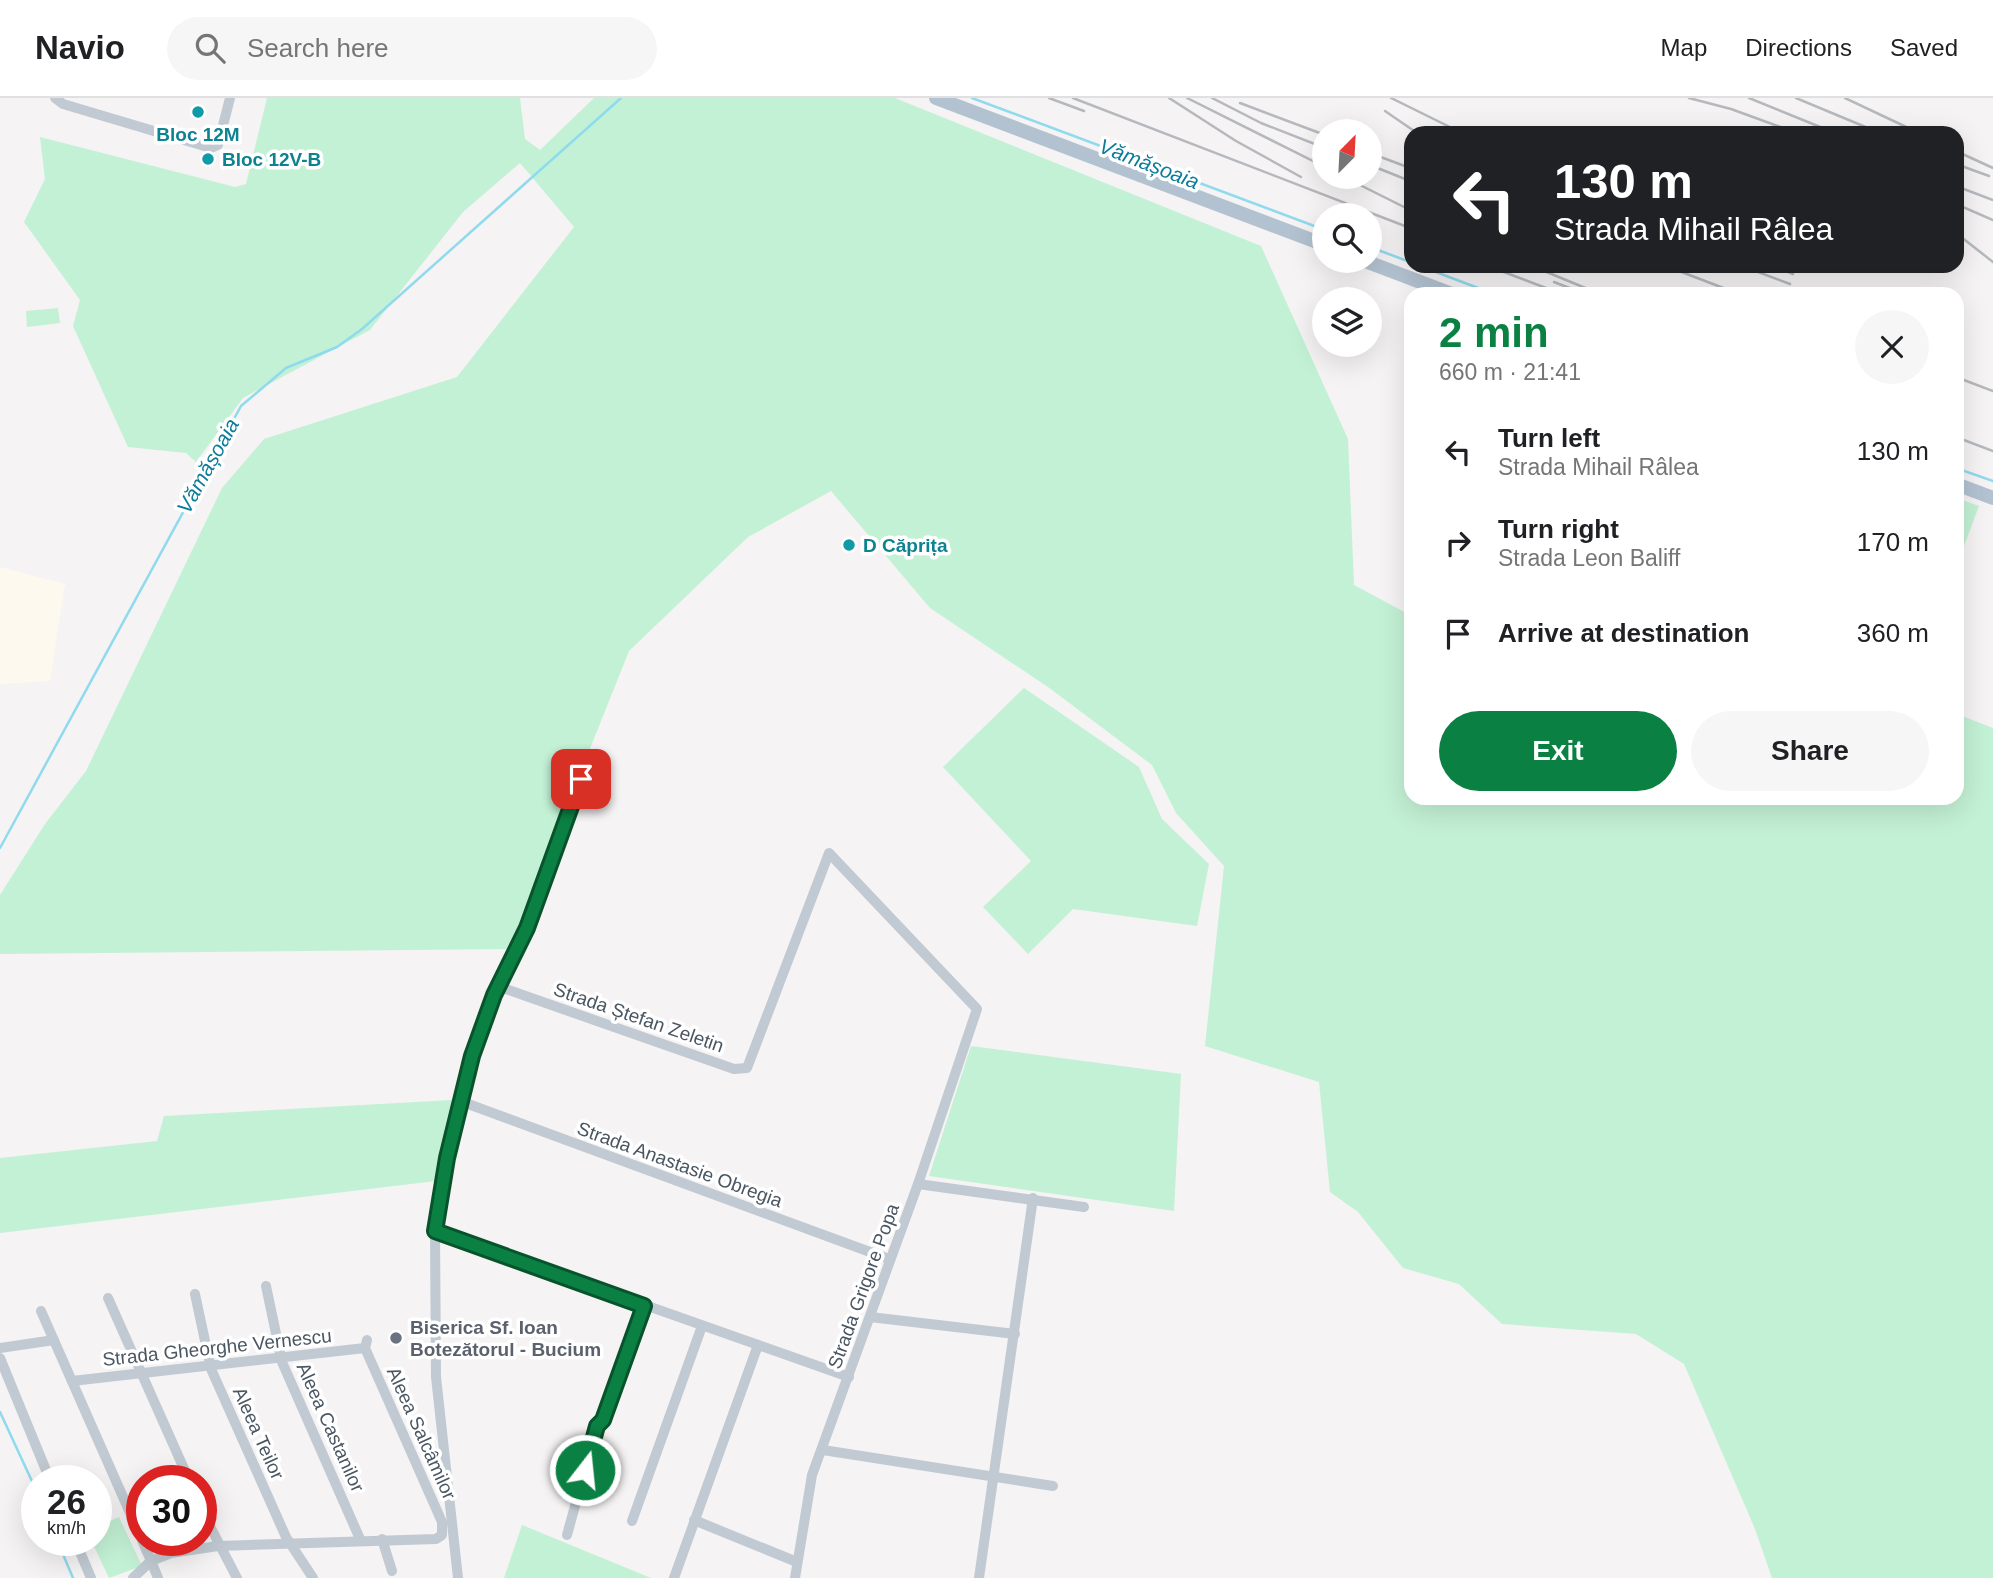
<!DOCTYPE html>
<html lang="en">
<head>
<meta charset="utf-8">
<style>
	body { margin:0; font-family:Helvetica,sans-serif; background:#f6f6f6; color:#202124; height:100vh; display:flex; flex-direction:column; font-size:26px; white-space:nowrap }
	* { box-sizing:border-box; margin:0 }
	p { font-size:23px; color:#757577 }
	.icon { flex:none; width:38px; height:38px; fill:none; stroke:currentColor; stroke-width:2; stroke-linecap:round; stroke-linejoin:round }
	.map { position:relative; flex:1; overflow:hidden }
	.sheet { position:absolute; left:1404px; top:189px; width:560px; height:518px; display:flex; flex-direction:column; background:#fff; border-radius:21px; box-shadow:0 7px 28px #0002 }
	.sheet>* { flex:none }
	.banner { position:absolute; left:1404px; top:28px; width:560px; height:147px; border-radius:21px; box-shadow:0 7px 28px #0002; background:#202124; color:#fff; overflow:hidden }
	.needle { width:46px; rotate:24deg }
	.tools { position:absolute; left:1312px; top:21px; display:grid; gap:14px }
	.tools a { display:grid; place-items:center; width:70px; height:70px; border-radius:50%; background:#fff; box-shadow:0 7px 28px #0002; font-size:35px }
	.speed { position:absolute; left:21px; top:1367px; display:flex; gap:14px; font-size:35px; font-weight:700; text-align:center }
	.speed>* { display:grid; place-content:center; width:91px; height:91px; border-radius:50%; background:#fff; box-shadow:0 7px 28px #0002; line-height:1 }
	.speed small { font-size:18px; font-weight:400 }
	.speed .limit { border:10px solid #d22; background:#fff; color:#111 }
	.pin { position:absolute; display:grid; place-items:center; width:60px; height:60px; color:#fff; margin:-30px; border-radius:14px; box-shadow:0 4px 10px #0006 }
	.me { position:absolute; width:77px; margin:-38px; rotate:16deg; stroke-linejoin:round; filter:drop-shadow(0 0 5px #0008) }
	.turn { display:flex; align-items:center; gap:24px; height:147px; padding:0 35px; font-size:32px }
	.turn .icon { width:91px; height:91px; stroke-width:2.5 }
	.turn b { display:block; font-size:49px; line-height:60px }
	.round { display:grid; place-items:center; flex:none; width:74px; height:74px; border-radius:37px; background:#f6f6f6 }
	.headline { display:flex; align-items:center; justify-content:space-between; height:119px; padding:0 35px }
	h1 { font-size:42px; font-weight:700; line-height:52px; color:#0b8043 }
	.button { display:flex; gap:14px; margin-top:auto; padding:14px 35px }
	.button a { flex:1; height:80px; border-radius:42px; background:#0b8043; color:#fff; font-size:28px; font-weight:700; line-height:80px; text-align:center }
	.button a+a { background:#f6f6f6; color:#202124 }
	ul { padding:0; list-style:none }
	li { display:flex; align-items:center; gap:21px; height:91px; padding:0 35px }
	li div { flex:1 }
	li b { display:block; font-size:26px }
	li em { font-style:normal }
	header { display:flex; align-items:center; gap:42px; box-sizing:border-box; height:98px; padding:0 35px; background:#fff; border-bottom:2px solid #e0e0e0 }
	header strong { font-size:33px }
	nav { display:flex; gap:38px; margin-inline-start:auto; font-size:24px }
	.search { width:490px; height:63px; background:#f6f6f6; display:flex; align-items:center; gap:18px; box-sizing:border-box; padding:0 24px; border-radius:38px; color:#757577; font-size:26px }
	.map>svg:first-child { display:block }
	.commercial { fill:#fdf9ef }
	.green { fill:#c3f1d5 }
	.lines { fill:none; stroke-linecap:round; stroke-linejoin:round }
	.stream { stroke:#90daee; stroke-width:2.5 }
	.minor { stroke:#c1cad2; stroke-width:10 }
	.major { stroke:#b3c2d1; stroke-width:14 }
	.rail { stroke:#b5b8bd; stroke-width:2.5 }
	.route-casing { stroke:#07532c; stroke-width:18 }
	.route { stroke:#0b8043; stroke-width:12 }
	.culture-dot { fill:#0f9aa8; stroke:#fff; stroke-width:2.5 }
	.worship-dot { fill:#6b7280; stroke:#fff; stroke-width:2.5 }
	.labels { text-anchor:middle; stroke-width:7; stroke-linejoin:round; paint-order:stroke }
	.culture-label { font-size:19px; font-weight:bold; fill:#0d838f; stroke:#fff; text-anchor:start }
	.street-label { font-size:19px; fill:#4a5661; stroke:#fff }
	.worship-label { font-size:19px; font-weight:bold; fill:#5b616d; stroke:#fff; text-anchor:start }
	.water-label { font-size:21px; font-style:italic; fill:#0c7c9b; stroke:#fff }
</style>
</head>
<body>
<header>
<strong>Navio</strong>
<div class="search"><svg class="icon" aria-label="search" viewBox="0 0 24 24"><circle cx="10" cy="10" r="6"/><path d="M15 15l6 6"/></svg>Search here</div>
<nav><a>Map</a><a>Directions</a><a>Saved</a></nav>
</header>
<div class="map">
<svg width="1993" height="1480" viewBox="0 0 1993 1480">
	<rect width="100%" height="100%" fill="#f5f3f3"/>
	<polygon class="commercial" points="0,469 65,486 50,583 0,586"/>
	<g class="green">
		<polygon points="267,0 520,0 525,41 540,52 594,0 895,0 1261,148 1348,341 1354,487 1410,517 1410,700 1956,700 1957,616 1993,630 1993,1480 1772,1480 1755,1431 1684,1266 1636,1236 1502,1226 1459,1186 1403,1170 1358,1114 1330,1094 1319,984 1205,948 1224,768 1176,715 1152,667 1048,589 930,510 831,393 748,439 629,553 510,851 0,856 0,797 45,726 86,673 222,390 264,341 457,279 574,129 520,65 463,114 370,232 243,300 196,364 186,355 128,349 73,228 80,202 24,124 45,81 40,39 235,89 246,86"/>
		<polygon points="58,210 60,225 27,229 26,213"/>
		<polygon points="1957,400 1979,408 1957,467"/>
		<polygon points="1024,590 1139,669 1162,721 1209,766 1197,828 1073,811 1028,856 983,809 1031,763 943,669"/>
		<polygon points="971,948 1181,976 1174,1113 929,1078"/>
		<polygon points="452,1002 436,1083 0,1135 0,1060 157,1043 164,1018"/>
		<polygon points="119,1419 142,1468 109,1480 91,1442 96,1442 96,1429"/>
		<polygon points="522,1427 651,1480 504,1480"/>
	</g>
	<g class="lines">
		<g class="stream">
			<polyline points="972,0 1325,132"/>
			<polyline points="1370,149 1410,164"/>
			<polyline points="1420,168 1494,196"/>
			<polyline points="1956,370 1993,383"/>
			<polyline points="0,750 241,308 286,270 337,249 362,231 621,0"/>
			<polyline points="0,1314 37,1394"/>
			<polyline points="57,1442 73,1480"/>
		</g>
		<g class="minor">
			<polyline points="55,0 63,6 211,50 218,47 230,0"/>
			<polyline points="500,889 734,971 747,970 829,755 977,911 918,1086 812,1377 795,1480"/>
			<polyline points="460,1003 889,1161"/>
			<polyline points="918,1086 1084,1109"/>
			<polyline points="435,1133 849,1279"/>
			<polyline points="266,1188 282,1264 360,1441"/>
			<polyline points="195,1196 211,1271 286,1439 313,1480"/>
			<polyline points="108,1200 189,1382"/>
			<polyline points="41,1213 142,1442"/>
			<polyline points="870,1219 1015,1236"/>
			<polyline points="0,1250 54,1242"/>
			<polyline points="0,1260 50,1382"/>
			<polyline points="72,1283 365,1250"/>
			<polyline points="823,1352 1053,1388"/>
			<polyline points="201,1411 237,1480"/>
			<polyline points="694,1422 797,1464"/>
			<polyline points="632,1423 702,1228"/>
			<polyline points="567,1437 597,1328 603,1322 644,1208"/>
			<polyline points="382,1441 392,1473"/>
			<polyline points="75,1442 91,1480"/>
			<polyline points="133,1480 151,1463 142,1442"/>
			<polyline points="158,1480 151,1463 171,1455 218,1448 436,1441 442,1437 442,1424 365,1250 367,1242"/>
			<polyline points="458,1480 436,1279 435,1133 447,1061 472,958 494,897 527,830 581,681"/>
			<polyline points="674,1480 758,1247"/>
			<polyline points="979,1480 1033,1100"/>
		</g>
		<g class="major">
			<polyline points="936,0 1325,147"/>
			<polyline points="1365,163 1452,196"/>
			<polyline points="1956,386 1993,400"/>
		</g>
		<g class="rail">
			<polyline points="1049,0 1084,13"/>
			<polyline points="1073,0 1410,130"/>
			<polyline points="1169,0 1236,43 1301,79"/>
			<polyline points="1187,0 1325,69"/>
			<polyline points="1212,0 1261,25 1325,50"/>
			<polyline points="1391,0 1462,35"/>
			<polyline points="1689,0 1731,11 1797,35"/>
			<polyline points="1749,0 1835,35"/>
			<polyline points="1796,0 1880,35"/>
			<polyline points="1845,0 1919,35"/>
			<polyline points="1240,5 1325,37"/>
			<polyline points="1385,13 1417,35"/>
			<polyline points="1956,53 1993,70"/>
			<polyline points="1370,55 1410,70"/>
			<polyline points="1956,66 1989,78"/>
			<polyline points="1370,67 1410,83"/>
			<polyline points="1344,79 1410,112"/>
			<polyline points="1956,88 1993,102"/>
			<polyline points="1956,106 1993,122"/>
			<polyline points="1956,135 1993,164"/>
			<polyline points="1488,168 1562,196"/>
			<polyline points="1532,168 1600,196"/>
			<polyline points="1666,168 1739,196"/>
			<polyline points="1742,168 1790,186"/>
			<polyline points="1774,168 1793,176"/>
			<polyline points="1554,184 1585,196"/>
			<polyline points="1956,279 1993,293"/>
			<polyline points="1956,339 1993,353"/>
		</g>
	</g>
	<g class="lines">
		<g class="route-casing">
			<polyline id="route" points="581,681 527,830 494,897 472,958 447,1060 435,1133 644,1208 603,1322 597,1328 585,1372"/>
		</g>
		<use href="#route" class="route"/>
	</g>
	<g class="culture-dot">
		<circle cx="198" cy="14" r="7"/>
		<circle cx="208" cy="61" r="7"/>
		<circle cx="849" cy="447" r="7"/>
	</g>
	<circle class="worship-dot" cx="396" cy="1240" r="7"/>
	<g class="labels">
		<g class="culture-label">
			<text x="198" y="43" text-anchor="middle">Bloc 12M</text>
			<text x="222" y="68">Bloc 12V-B</text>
			<text x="863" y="454">D Căprița</text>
		</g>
		<g class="street-label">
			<text transform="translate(639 919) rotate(19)" y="7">Strada Ștefan Zeletin</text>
			<text transform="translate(680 1066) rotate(20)" y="7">Strada Anastasie Obregia</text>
			<text transform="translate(863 1188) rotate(-70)" y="7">Strada Grigore Popa</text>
			<text transform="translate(217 1249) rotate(-6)" y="7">Strada Gheorghe Vernescu</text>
			<text transform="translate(331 1329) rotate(66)" y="7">Aleea Castanilor</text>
			<text transform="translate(259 1335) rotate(66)" y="7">Aleea Teilor</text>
			<text transform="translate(422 1335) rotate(66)" y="7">Aleea Salcâmilor</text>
		</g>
		<g class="worship-label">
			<text x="410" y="1236">Biserica Sf. Ioan<tspan x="410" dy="22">Botezătorul - Bucium</tspan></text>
		</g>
		<g class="water-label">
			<text transform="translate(1149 66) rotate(21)" y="7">Vămășoaia</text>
			<text transform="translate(208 368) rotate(-61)" y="7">Vămășoaia</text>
		</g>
	</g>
</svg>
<div class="tools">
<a><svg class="needle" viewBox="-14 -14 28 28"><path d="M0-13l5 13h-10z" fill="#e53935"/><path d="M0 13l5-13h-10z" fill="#757577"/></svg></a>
<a><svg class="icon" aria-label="search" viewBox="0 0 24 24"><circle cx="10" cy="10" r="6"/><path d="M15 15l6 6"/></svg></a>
<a><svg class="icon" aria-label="layers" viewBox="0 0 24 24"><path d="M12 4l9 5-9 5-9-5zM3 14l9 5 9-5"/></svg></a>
</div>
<div class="speed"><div>26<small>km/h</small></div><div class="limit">30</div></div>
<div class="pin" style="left:581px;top:681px;background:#d93025"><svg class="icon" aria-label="arrive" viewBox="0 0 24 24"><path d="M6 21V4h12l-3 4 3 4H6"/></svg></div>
<svg class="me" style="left:585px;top:1372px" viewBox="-20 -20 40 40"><circle r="17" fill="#0b8043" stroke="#fff" stroke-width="3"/><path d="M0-11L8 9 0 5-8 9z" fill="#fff"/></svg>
<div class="banner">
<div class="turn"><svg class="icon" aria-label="left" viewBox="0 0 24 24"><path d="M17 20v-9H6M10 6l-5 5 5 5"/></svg><div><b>130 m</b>Strada Mihail Râlea</div></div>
</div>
<section class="sheet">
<div class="headline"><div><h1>2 min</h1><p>660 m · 21:41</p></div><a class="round"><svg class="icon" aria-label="close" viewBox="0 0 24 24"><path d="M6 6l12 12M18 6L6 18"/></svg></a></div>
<ul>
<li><svg class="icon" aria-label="left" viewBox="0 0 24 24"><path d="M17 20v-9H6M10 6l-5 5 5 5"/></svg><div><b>Turn left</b><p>Strada Mihail Râlea</p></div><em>130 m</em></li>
<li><svg class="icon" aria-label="right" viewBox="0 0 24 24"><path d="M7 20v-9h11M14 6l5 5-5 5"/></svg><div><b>Turn right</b><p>Strada Leon Baliff</p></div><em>170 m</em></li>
<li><svg class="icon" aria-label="arrive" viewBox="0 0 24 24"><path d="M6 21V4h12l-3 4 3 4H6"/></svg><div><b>Arrive at destination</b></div><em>360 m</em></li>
</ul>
<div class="button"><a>Exit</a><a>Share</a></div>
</section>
</div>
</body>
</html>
